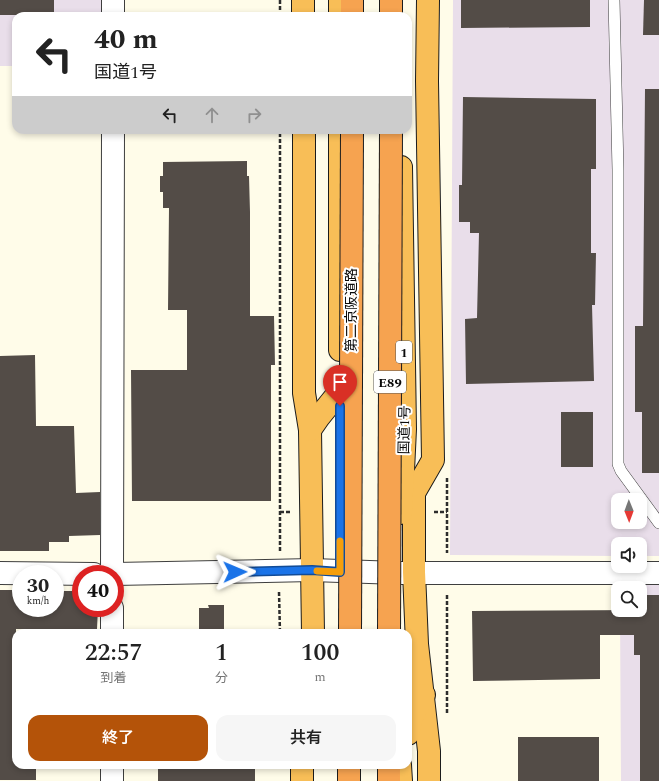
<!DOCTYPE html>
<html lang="ja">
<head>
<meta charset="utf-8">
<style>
	body { margin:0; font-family:Spectral,"Noto Sans JP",serif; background:#f6f6f6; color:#222; height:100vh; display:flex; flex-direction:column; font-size:15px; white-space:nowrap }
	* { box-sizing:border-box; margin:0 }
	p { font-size:13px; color:#767676 }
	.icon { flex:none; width:22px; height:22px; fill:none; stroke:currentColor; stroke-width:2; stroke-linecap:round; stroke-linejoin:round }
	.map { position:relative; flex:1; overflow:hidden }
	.details { position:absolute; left:12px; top:629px; width:400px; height:140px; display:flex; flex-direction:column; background:#fff; border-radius:12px; box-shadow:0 2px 6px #0003 }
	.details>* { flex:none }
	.guide { position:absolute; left:12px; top:12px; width:400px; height:122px; border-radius:12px; box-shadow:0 2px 6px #0003; background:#fff; color:#222; overflow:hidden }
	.needle { width:26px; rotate:179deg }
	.fabs { position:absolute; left:611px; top:493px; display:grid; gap:8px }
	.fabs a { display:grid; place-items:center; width:36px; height:36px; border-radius:8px; background:#fff; box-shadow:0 2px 6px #0003; font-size:20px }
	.speed { position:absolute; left:12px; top:565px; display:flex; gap:8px; font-size:20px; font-weight:700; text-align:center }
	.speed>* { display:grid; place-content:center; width:52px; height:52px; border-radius:50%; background:#fff; box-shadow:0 2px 6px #0003; line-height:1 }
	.speed small { font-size:10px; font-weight:400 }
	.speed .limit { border:6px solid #d22; background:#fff; color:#111 }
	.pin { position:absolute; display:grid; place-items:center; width:34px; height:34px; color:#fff; margin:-41px -17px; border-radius:50% 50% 50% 0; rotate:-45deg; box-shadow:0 0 4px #0007 }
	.pin .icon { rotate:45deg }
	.me { position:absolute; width:44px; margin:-22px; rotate:89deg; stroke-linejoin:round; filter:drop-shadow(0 0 3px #0008) }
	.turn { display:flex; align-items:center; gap:14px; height:84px; padding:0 16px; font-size:18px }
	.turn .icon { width:52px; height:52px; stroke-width:2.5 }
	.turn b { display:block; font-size:28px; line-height:34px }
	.lanes { display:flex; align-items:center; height:38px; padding:0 16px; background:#0003; justify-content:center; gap:20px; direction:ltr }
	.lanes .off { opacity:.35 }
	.eta { display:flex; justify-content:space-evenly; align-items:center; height:68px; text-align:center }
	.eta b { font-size:24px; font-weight:600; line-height:28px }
	.primary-button { display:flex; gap:8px; margin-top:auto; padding:8px 16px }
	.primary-button a { flex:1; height:46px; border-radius:12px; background:#b45309; color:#fff; font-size:16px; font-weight:600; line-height:46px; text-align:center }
	.primary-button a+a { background:#f6f6f6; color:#222 }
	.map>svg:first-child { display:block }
	.industrial { fill:#e9deea; fill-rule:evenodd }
	.building { fill:#534c47 }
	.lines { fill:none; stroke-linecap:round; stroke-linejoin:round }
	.service-casing { stroke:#3e3e3e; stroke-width:12 }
	.minor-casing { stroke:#3e3e3e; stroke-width:24 }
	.tertiary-casing { stroke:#3e3e3e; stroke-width:24 }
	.trunk-casing { stroke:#1c1c1c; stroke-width:24 }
	.motorway-casing { stroke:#1c1c1c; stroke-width:24 }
	.path { stroke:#2d2d2d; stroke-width:2.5; stroke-dasharray:4 2; stroke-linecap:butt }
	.service { stroke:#fff; stroke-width:11 }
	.minor { stroke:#fff; stroke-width:22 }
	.tertiary { stroke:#fff; stroke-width:22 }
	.trunk { stroke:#f8be57; stroke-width:22 }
	.motorway { stroke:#f6a350; stroke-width:22 }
	.motorway-bridge-casing { stroke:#1c1c1c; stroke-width:24; stroke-linecap:butt }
	.motorway-bridge { stroke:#f6a350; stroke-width:22 }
	.route-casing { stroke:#114b97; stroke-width:10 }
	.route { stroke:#1a73e8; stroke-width:7 }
	.slow { stroke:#f59e0b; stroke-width:7 }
	.labels { text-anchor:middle; stroke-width:4; stroke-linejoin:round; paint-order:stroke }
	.shield { fill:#fff; stroke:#545454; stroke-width:1 }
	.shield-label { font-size:13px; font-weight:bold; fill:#0b0b0b }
	.street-label { font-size:14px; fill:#0b0b0b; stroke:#fff }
</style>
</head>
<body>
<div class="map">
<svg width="659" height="781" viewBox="0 0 659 781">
	<rect width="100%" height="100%" fill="#fffce9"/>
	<g class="industrial">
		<polygon points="0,0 101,0 101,16 16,16 16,66 0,66"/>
		<path d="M453 0H659V556H640V544H618V556L450 555ZM618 500H640V522H618Z"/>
		<polygon points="619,583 659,583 659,781 621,781 620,610 640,610 640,588 619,588"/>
	</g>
	<g class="building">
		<rect x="0" y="0" width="54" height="15"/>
		<polygon points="461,0 590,0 590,27 461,28"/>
		<polygon points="644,0 659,0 659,35 643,35"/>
		<polygon points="645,89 659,89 659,473 642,473 642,412 635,412 635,326 643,326"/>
		<polygon points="463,97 596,99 596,169 591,169 591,253 596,253 595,305 592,305 594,381 466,384 465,319 477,318 479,233 470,233 470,222 459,222 459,185 462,185"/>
		<polygon points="247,161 247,176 249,176 250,212 250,316 274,316 275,365 271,365 271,501 132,501 131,370 187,370 187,310 168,310 169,208 163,208 163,192 160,192 160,176 163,176 163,162"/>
		<polygon points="35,355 36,426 74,426 76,493 100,492 100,535 69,536 69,542 49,542 49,551 0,551 0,356"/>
		<rect x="561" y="412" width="32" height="55"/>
		<polygon points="0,590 21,590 21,608 55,608 55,591 81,591 81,608 98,608 97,629 16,629 16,765 36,765 36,780 0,780"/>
		<polygon points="640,595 659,595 659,781 640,781 640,655 634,655 634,635 600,635 600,679 473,681 472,611 640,610"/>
		<polygon points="208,605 224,605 224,633 199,633 199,608 209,608"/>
		<rect x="518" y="737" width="81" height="44"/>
		<rect x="158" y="765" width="97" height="16"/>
	</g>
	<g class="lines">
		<g class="service-casing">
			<polyline id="service" points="614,0 618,170 618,464 621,471 659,523"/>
		</g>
		<g class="minor-casing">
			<g id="minor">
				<polyline points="113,16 113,0"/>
				<polyline points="112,574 113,130"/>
				<polyline points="112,608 112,633"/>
				<polyline points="112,765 112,781"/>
			</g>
		</g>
		<g class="tertiary-casing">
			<g id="tertiary">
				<polyline points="0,573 94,574"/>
				<polyline points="115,574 312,570 398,573 659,573"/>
			</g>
		</g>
		<g class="trunk-casing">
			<g id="trunk">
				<polyline points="303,0 303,16"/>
				<polyline points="428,0 427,81 433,460 414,493 414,572 417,644 429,751 429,781"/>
				<polyline points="340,16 340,0"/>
				<polyline points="304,130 304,393 310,430 313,633"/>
				<polyline points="340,350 340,130"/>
				<polyline points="310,430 319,417 340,391"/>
				<polyline points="401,513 405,429 401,167"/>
				<polyline points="408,734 412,717 424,695"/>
				<polyline points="400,765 401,781"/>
				<polyline points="302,781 302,765"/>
			</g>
		</g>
		<g class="motorway-casing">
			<g id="motorway">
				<polyline points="352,16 352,0"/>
				<polyline points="391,16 391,0"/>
				<polyline points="349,781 349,765"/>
				<polyline points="389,781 389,765"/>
			</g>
		</g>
		<g class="path">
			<polyline points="280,16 280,0"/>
			<polyline points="447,478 447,553"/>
			<polyline points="280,512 291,512"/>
			<polyline points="434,512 447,512"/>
			<polyline points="280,551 280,130"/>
			<polyline points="279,592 280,633"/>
			<polyline points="447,713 447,594"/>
		</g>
		<use href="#service" class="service"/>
		<use href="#minor" class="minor"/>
		<use href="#tertiary" class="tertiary"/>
		<use href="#trunk" class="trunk"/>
		<use href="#motorway" class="motorway"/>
		<g class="motorway-bridge-casing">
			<g id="motorway-bridge">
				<polyline points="350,633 352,130"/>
				<polyline points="389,633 391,130"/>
			</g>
		</g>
		<use href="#motorway-bridge" class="motorway-bridge"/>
	</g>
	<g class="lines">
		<g class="route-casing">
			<polyline id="route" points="235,572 312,570 340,572 340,406"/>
		</g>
		<use href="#route" class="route"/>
		<polyline class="slow" points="317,571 340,572 340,541"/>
	</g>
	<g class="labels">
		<g class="shield">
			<rect x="396" y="341" width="16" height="22" rx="3"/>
			<rect x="374" y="371" width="32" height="22" rx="3"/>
		</g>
		<g class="shield-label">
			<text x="404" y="357">1</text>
			<text x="390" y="387">E89</text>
		</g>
		<g class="street-label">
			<text transform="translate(351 310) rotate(-90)" y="5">第二京阪道路</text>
			<text transform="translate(404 430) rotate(-89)" y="5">国道1号</text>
		</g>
	</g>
</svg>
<div class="fabs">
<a><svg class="needle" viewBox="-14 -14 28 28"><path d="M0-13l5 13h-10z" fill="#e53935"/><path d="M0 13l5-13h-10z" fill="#767676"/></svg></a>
<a><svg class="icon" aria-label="sound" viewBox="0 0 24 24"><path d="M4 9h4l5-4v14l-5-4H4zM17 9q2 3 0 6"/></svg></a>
<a><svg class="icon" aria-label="search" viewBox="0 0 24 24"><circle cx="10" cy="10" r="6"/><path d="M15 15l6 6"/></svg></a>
</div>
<div class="speed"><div>30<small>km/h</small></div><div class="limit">40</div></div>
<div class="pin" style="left:340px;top:406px;background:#d93025"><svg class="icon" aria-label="arrive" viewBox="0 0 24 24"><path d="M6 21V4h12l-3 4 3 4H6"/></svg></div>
<svg class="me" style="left:235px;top:572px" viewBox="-20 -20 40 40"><path d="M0-17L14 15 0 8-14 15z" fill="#1a73e8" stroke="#fff" stroke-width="4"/></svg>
<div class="guide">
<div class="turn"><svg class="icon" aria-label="left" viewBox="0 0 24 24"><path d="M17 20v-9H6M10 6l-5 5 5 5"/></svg><div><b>40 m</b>国道1号</div></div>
<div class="lanes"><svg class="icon" aria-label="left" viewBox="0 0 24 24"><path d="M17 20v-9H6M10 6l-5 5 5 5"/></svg><svg class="icon off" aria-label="ahead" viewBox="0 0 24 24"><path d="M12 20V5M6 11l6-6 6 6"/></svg><svg class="icon off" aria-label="right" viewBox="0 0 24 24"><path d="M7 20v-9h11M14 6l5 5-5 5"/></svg></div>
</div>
<section class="details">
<div class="eta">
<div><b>22:57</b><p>到着</p></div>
<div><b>1</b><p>分</p></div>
<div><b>100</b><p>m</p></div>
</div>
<div class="primary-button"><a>終了</a><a>共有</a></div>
</section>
</div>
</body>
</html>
